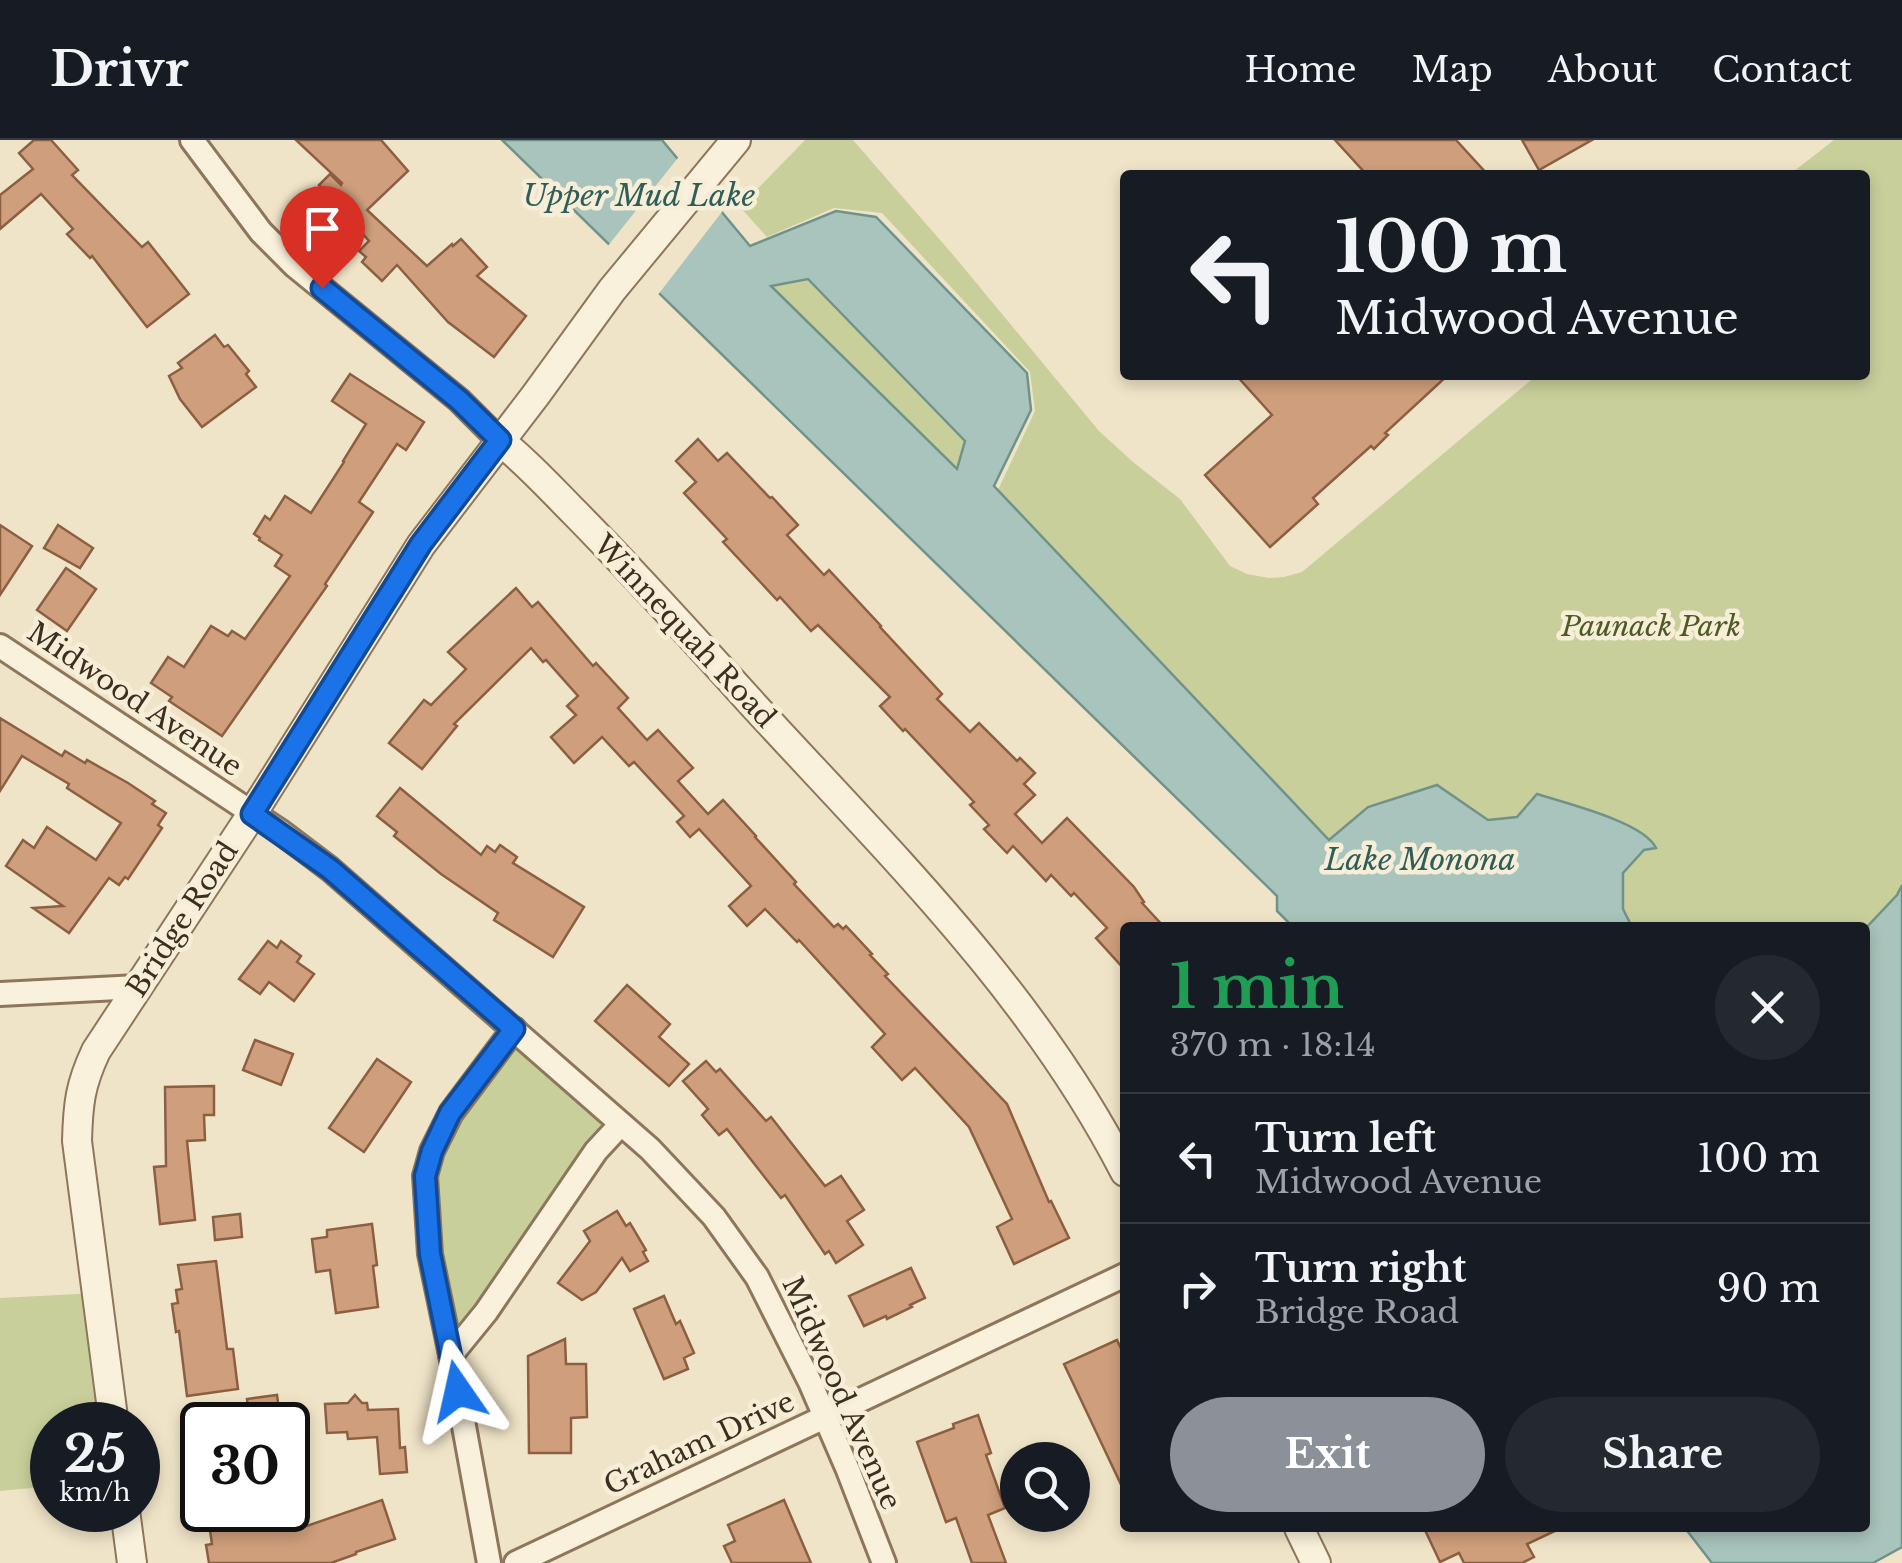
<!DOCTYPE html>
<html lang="en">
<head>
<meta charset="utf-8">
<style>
	body { margin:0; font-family:"Libre Baskerville",serif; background:#242831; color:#f1f3f6; height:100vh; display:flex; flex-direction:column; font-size:38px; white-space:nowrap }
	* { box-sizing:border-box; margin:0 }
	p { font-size:32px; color:#9ea1a6 }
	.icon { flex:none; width:55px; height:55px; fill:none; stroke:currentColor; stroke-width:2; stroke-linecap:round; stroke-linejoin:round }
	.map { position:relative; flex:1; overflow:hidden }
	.side { position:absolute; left:1120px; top:782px; width:750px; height:610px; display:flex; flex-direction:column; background:#171b24; border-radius:10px; box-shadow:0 5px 15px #0003 }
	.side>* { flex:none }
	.top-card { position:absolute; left:1120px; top:30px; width:750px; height:210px; border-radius:10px; box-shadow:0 5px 15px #0003; background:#171b24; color:#f1f3f6; overflow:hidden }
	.buttons { position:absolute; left:1000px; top:1302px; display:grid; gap:20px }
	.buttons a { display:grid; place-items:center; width:90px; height:90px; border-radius:50%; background:#171b24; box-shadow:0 5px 15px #0003; font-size:50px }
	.speed { position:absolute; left:30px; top:1262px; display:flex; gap:20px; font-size:50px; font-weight:700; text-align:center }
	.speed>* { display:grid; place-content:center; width:130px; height:130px; border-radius:50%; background:#171b24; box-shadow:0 5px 15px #0003; line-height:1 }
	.speed small { font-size:25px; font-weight:400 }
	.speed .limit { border:5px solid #111; border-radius:15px; background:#fff; color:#111 }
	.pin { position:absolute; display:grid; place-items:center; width:85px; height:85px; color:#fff; margin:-102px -42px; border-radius:50% 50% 50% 0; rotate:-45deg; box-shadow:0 0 10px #0007 }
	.pin .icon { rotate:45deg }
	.me { position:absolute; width:110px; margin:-55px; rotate:349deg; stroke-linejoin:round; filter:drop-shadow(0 0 8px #0008) }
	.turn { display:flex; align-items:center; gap:35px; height:210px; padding:0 50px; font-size:45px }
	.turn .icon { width:130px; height:130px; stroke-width:2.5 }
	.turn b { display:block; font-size:70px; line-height:85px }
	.round { display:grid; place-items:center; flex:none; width:105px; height:105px; border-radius:52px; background:#242831 }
	.headline { display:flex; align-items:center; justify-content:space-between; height:170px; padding:0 50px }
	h1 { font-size:60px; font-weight:800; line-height:75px; color:#1e9e55 }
	.primary-button { display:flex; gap:20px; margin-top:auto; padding:20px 50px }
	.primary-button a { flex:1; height:115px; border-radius:60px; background:#8c9099; color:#fff; font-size:40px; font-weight:800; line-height:115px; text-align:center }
	.primary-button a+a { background:#242831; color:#f1f3f6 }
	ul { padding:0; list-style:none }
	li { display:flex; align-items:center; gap:30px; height:130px; padding:0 50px; border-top:2px solid #363941 }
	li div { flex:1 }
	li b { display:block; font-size:38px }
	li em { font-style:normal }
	header { display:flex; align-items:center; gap:60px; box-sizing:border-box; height:140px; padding:0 50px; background:#171b24; border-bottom:2px solid #363941 }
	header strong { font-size:48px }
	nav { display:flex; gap:55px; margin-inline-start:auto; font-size:35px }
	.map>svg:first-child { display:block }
	.green { fill:#c9cf9b }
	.water { fill:#a9c4bc; stroke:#6f938a; stroke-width:2.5; fill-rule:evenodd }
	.pier { fill:#f0e4c8 }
	.building { fill:#cf9f7d; stroke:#8d5f41; stroke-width:2.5 }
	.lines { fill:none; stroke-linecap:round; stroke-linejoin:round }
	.minor-casing { stroke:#8d765c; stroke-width:28 }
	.tertiary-casing { stroke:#8d765c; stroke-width:32 }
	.minor { stroke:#faf1dc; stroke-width:22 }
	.tertiary { stroke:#faf1dc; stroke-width:28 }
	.route-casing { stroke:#114b97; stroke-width:25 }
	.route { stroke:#1a73e8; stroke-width:18 }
	.labels { text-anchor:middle; stroke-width:9; stroke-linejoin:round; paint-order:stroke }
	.park-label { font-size:28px; font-style:italic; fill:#4d5a26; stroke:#f7eed8 }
	.street-label { font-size:28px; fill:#3d2e20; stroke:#f7eed8 }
	.water-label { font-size:30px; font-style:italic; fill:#2f5d5a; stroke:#f7eed8 }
</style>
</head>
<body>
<header>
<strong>Drivr</strong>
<nav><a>Home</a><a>Map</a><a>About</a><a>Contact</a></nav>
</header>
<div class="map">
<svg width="1902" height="1423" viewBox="0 0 1902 1423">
	<rect width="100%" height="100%" fill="#f0e4c8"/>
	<g class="green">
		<polygon points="805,0 853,0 954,116 1099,291 1133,322 1180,359 1230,426 1247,434 1269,438 1284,437 1302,432 1537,235 1865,235 1865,35 1789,35 1834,0 1902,0 1902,745 1897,754 1865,789 1632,787 1623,769 1437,645 1368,667 1330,700 998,350 1035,271 1030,232 882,73 834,68 767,97 740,67"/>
		<polygon points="808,139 965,302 956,331 770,145"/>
		<polygon points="514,889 621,984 451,1215 436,1149 432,1011"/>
		<polygon points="97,1153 114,1285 52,1285 52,1346 0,1351 0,1158"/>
	</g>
	<g class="water">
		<path d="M502 0H662L750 106 836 71 876 77 1027 233 1031 270 994 346 1329 700 1368 667 1437 645 1488 680 1517 677 1537 654C1565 663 1644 682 1656 708L1644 710 1623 733V769L1632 787H1293L1277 771V756ZM808 139 965 301 957 329 771 146Z"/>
		<polygon points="1902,745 1902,1407 1873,1423 1712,1423 1685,1388 1865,1388 1865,789 1897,755"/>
	</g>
	<polygon class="pier" points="681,14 725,68 657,156 607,107"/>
	<g class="building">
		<polygon points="34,0 51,0 78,30 72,35 142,107 148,102 189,154 147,187 92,116 90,118 67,94 73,89 41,54 0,89 0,55 33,29 19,13"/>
		<polygon points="296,0 381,0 408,31 367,70 427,126 452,104 453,106 461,99 487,127 477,136 526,176 494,217 448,182 397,125 382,141 362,122 366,117 359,111 369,101 319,45 330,34 341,45 342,43"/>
		<polygon points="1335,0 1456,0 1488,35 1367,35"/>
		<polygon points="1522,0 1592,0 1539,30"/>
		<polygon points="215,195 224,207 228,205 249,231 246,234 256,247 202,287 180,259 169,236 182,228 178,223"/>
		<polygon points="350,234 424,282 406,310 397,304 359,362 373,372 325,444 327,446 222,596 169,561 172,557 151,543 168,517 184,527 211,486 228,496 232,491 245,499 290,436 275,426 282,415 259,400 260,398 254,394 265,376 270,380 285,356 311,373 344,322 343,321 366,284 332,261"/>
		<polygon points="1236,235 1448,235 1385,293 1388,295 1374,309 1371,306 1313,358 1318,364 1270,407 1205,335 1272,275"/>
		<polygon points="698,299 718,321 727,313 770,358 772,357 798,385 787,395 824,435 829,430 881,486 880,487 942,554 937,559 970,592 979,583 1017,621 1020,618 1035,633 1024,644 1035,655 1015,674 1042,703 1067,678 1134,747 1144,762 1142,763 1165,788 1125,788 1125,830 1096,798 1107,788 1074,753 1071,756 1051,735 1046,741 1013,706 1007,713 984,689 989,685 970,665 974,662 905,589 903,591 880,566 890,557 818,485 811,491 780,457 777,460 723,402 727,399 684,353 696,342 676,321"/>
		<polygon points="0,385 32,406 0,455"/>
		<polygon points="58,385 93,408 80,428 44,408"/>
		<polygon points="66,428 96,449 67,491 37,470"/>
		<polygon points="516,448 532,467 538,462 593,526 596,523 628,558 618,568 647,600 658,590 693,628 678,641 708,674 723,660 756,696 755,697 796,742 794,744 834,787 838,784 843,789 846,786 872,814 870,815 888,834 885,836 1007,964 1049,1062 1051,1061 1069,1098 1014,1124 997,1087 1012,1079 969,987 915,928 902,940 872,907 885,894 799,800 797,802 765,769 747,786 729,766 751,746 699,689 690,697 677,682 684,676 634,622 629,626 602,597 574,623 551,597 576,575 567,566 578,556 546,520 543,522 531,508 454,584 457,586 422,629 389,603 424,560 431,565 466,529 448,512"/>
		<polygon points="0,578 62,616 65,611 85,623 87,620 128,643 155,661 152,664 166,673 158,685 162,688 128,739 125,737 119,745 109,738 69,793 33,768 63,766 6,726 23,700 34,708 47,687 96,720 121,683 67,648 69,644 22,616 0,651"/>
		<polygon points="400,648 481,715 487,706 495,712 500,705 517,717 513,723 584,767 553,817 494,780 498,773 441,734 394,696 397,692 377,676"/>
		<polygon points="268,801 277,808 281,801 301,816 297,822 314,834 294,861 269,842 260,854 239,839"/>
		<polygon points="627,845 670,884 659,897 689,924 669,946 595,881"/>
		<polygon points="255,900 293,914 281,945 243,930"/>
		<polygon points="377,919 411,942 364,1012 329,988"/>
		<polygon points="706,921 716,932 720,929 766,981 771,977 825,1046 841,1036 864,1070 847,1081 863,1105 836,1123 829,1111 825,1114 785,1055 781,1058 727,989 719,995 702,975 708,969 683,941"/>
		<polygon points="214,946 214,975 204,975 205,1000 187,1001 195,1080 160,1084 154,1027 166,1026 165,947"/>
		<polygon points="617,1071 626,1086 630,1083 646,1110 643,1112 648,1121 630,1131 622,1118 596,1152 582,1160 558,1143 590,1101 584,1091"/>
		<polygon points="240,1074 242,1097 215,1100 213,1077"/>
		<polygon points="372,1084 377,1125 373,1126 378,1167 336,1173 330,1130 316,1132 312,1099 327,1097 327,1090"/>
		<polygon points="216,1121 227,1209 233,1209 238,1249 187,1256 179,1191 176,1192 172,1164 178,1163 176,1150 182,1149 178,1125"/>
		<polygon points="911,1128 925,1158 910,1165 912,1167 887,1179 886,1176 864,1186 849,1156"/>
		<polygon points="664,1156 676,1184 680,1181 694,1213 684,1218 688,1229 664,1239 634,1169"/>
		<polygon points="565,1199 566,1224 586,1224 587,1277 571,1278 571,1313 529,1313 528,1216"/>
		<polygon points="1117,1200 1125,1217 1125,1353 1064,1224"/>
		<polygon points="277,1255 281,1285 250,1285 247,1259"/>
		<polygon points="355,1255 362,1263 367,1263 368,1270 398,1269 400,1308 405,1307 407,1332 380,1334 377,1297 348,1299 347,1292 327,1293 325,1264 348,1263"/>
		<polygon points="978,1275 991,1313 986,1315 1005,1368 988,1375 1006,1423 972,1423 956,1378 946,1382 917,1302 954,1288 953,1284"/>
		<polygon points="382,1360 395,1399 356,1412 356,1414 331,1423 209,1423 206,1405 212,1404 207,1370 293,1370 295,1390"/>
		<polygon points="784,1360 811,1423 732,1423 724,1406 735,1401 728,1385"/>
		<polygon points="1424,1388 1561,1388 1527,1404 1534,1417 1522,1423 1464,1423 1459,1413 1440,1422"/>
	</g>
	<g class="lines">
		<g class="minor-casing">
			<g id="minor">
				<polyline points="192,0 261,92 295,126 459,260 500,301"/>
				<polyline points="0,506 281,692 330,729 650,1009 714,1077 757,1137 810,1242 848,1330 884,1423"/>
				<polyline points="0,854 138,847"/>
				<polyline points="451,1215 430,1114 425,1036 432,1011 451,973 514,889"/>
				<polyline points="489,1423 451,1215 486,1172 596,1011 621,984"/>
				<polyline points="516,1423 1125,1135"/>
			</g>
		</g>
		<g class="tertiary-casing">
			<g id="tertiary">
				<path d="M500 301C528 323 551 349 576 374 635 434 691 496 747 558 883 707 1032 850 1125 1032"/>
				<path d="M114 1285 77 1001C78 964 80 945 96 911L252 674 421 405 535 256 612 150 736 0"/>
				<polyline points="125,1370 132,1423"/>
				<polyline points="1299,1388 1316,1423"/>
			</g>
		</g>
		<use href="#minor" class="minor"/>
		<use href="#tertiary" class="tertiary"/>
	</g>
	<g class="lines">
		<g class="route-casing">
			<polyline id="route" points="322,148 459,260 500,300 421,404 252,674 330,729 514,889 450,973 432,1011 425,1036 430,1114 458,1251"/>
		</g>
		<use href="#route" class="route"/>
	</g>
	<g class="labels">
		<g class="park-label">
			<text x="1651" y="496">Paunack Park</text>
		</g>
		<g class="street-label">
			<text transform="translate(685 491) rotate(47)" y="10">Winnequah Road</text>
			<text transform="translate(135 559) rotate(34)" y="10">Midwood Avenue</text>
			<text transform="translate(182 779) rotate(-57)" y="10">Bridge Road</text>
			<text transform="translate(842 1253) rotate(66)" y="10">Midwood Avenue</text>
			<text transform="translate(699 1303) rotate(-25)" y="10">Graham Drive</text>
		</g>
		<g class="water-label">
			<text x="639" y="66">Upper Mud Lake</text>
			<text x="1420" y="730">Lake Monona</text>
		</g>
	</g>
</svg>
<div class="buttons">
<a><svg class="icon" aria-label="search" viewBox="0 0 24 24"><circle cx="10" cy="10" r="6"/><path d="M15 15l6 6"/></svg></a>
</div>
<div class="speed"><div>25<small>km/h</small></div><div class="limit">30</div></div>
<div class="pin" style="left:322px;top:148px;background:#d93025"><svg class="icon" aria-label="arrive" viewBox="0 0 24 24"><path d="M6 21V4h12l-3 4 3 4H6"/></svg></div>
<svg class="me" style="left:458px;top:1251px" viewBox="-20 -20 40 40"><path d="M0-17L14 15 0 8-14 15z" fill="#1a73e8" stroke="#fff" stroke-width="4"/></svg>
<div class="top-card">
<div class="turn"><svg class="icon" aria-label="left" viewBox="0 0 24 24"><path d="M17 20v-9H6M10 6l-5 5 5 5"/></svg><div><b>100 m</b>Midwood Avenue</div></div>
</div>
<section class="side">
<div class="headline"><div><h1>1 min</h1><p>370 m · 18:14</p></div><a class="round"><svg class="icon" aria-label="close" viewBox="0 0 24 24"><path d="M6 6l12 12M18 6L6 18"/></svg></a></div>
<ul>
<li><svg class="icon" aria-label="left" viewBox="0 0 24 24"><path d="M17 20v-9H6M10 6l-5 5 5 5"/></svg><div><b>Turn left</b><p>Midwood Avenue</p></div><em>100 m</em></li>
<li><svg class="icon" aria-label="right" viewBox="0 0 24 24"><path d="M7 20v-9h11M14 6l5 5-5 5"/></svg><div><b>Turn right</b><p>Bridge Road</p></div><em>90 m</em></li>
</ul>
<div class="primary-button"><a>Exit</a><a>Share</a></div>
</section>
</div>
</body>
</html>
